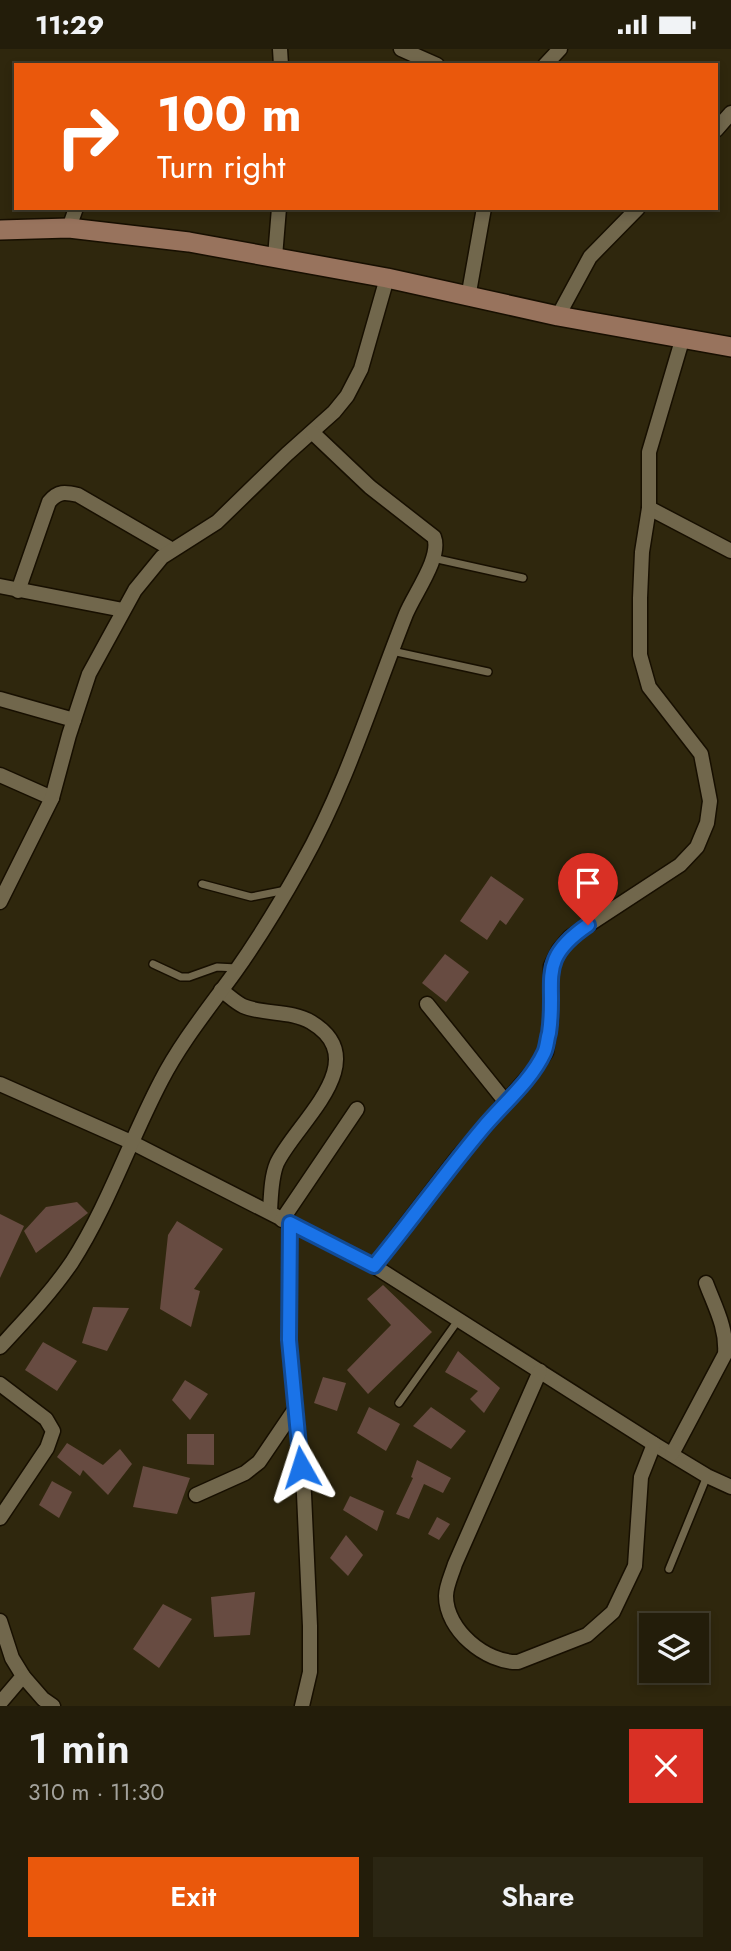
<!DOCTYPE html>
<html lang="en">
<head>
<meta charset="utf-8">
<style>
	body { margin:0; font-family:Jost,sans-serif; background:#2b2613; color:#f1f3f6; height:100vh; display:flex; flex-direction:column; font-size:26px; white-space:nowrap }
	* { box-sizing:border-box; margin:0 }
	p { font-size:23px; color:#a3a29c }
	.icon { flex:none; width:38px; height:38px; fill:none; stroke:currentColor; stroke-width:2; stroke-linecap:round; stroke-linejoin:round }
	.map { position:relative; height:1657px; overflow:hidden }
	.sheet { display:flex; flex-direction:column; background:#231d0a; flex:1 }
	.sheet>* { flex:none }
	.hud { position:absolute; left:14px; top:14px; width:704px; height:147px; border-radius:0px; box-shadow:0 4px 10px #0003,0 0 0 2px #403b2b; background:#ea580c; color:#fff; overflow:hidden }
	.tools { position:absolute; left:639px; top:1564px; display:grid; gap:14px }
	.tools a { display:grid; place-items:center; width:70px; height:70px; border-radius:0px; background:#231d0a; box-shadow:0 4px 10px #0003,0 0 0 2px #403b2b; font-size:35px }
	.pin { position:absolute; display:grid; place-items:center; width:60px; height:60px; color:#fff; margin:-72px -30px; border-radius:50% 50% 50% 0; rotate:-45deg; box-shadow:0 0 7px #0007 }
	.pin .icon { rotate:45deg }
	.me { position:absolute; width:77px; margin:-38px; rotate:354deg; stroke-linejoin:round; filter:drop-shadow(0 0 5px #0008) }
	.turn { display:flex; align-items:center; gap:24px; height:147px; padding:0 28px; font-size:32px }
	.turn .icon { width:91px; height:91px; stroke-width:2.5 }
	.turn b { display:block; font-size:49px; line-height:60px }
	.round { display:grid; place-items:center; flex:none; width:74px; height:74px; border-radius:0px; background:#2b2613 }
	.overview { display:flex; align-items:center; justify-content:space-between; height:119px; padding:0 28px }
	h1 { font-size:42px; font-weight:600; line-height:52px }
	.action { display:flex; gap:14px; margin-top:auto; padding:14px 28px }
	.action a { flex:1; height:80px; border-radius:0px; background:#ea580c; color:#fff; font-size:28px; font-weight:600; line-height:80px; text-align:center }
	.action a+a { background:#2b2613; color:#f1f3f6 }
	.status { display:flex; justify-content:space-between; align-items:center; height:49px; padding:0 35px; background:#231d0a; direction:ltr }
	.status svg { height:19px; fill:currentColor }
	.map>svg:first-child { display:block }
	.building { fill:#674b41 }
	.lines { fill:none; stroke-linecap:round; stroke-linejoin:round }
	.service-casing { stroke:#170f00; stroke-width:10 }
	.minor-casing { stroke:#170f00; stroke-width:17 }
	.secondary-casing { stroke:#170f00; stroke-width:22 }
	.service { stroke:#71674c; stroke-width:7 }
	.minor { stroke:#71674c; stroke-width:14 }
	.secondary { stroke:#98735d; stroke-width:19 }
	.route-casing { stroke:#114b97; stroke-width:18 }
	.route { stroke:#1a73e8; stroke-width:12 }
</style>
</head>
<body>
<div class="status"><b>11:29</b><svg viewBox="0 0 49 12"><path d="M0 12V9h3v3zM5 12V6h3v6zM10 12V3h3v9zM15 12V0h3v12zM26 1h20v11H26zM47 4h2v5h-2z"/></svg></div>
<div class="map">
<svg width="731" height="1657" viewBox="0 0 731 1657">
	<rect width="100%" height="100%" fill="#2f270d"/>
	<g class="building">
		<polygon points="491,827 524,850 506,876 500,871 487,891 460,872"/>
		<polygon points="445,905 469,923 446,953 422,934"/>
		<polygon points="77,1153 88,1164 36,1204 24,1182 46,1158"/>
		<polygon points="0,1165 24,1177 0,1229"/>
		<polygon points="177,1172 223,1200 194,1240 200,1242 191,1278 160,1260 168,1186"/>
		<polygon points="383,1236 432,1283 368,1345 347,1321 391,1276 367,1250"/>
		<polygon points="93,1258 129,1259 107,1302 82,1294"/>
		<polygon points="43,1293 77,1312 57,1342 25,1321"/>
		<polygon points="458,1302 500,1339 484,1364 470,1350 478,1342 445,1323"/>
		<polygon points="323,1328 346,1334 337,1362 314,1354"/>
		<polygon points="185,1331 208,1345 190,1371 172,1351"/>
		<polygon points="369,1358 400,1375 386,1402 357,1384"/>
		<polygon points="431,1358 466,1382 451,1400 413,1377"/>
		<polygon points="187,1385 214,1385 214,1416 187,1415"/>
		<polygon points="67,1394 103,1416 120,1400 132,1415 108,1446 83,1421 80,1427 57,1408"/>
		<polygon points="417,1411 451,1429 443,1444 424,1435 409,1470 396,1465 413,1429 411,1428"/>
		<polygon points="143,1417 190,1429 177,1465 133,1458"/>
		<polygon points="52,1432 72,1443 59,1469 39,1456"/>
		<polygon points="350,1447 384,1462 377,1482 343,1461"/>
		<polygon points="437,1468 450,1475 439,1491 428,1485"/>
		<polygon points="346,1486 363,1506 348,1527 330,1509"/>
		<polygon points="255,1543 250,1586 214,1588 211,1548"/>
		<polygon points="163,1555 192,1570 159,1619 133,1600"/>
	</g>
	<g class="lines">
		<g class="service-casing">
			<g id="service">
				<polyline points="433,509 523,529"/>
				<polyline points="392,602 488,623"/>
				<polyline points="202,835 251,848 286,841"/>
				<polyline points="153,915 181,928 189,928 217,918 237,919"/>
				<polyline points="399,1354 459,1270"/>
				<polyline points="669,1520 707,1427"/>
			</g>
		</g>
		<g class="minor-casing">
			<g id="minor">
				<polyline points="280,0 281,16"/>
				<polyline points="401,0 437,16"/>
				<polyline points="545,16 560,0"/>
				<polyline points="716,81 731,64"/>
				<polyline points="69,179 76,159"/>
				<polyline points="275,208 279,159"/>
				<polyline points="468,249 484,159"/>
				<polyline points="558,267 590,208 638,159"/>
				<polyline points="649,459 731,502"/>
				<polyline points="0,537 123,561"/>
				<path d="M18 542 49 453C58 442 65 443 78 446L171 500"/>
				<polyline points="0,650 74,671"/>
				<polyline points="0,726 52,749"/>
				<polyline points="0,853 52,749 69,686 89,625 135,541 162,508 217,473 287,405 334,363 347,347 361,320 387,229"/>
				<path d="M221 941C228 946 235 953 243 957 264 966 291 961 311 973 376 1012 296 1074 277 1114 271 1128 271 1147 270 1162"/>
				<polyline points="427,955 505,1052"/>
				<polyline points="0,1035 131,1093 374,1217 654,1395 707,1427 731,1438"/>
				<polyline points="282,1171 357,1060"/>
				<polyline points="290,1174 289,1291 304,1445 310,1577 310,1623 302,1657"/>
				<polyline points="374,1217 458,1108 534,1021 546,1003 551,970 551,917 559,901 570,888 680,816 697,798 707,774 710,752 701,705 649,638 640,606 640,549 642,503 649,459 649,403 683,288"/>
				<path d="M0 1298C25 1271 51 1244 72 1213 108 1157 130 1091 161 1032 181 993 209 959 235 923 259 889 282 851 302 815 346 737 373 648 406 565 414 545 442 508 434 488L370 438 313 384"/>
				<path d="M540 1322 455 1515C452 1525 446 1537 446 1547 446 1581 486 1614 518 1613L587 1586 613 1563 635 1517 641 1428 654 1395"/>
				<polyline points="0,1335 46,1370 53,1382 47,1399 0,1469"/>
				<path d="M672 1405 725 1305C727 1279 715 1258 706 1234"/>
				<polyline points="196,1446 245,1424 259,1413 295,1360"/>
				<polyline points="0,1572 12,1609 23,1627 0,1654"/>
				<polyline points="23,1627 43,1650 53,1657"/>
			</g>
		</g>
		<g class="secondary-casing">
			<polyline id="secondary" points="0,181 69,179 189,193 387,229 558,267 731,298"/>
		</g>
		<use href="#service" class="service"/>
		<use href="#minor" class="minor"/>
		<use href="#secondary" class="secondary"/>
	</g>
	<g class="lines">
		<g class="route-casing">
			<path id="route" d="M301 1418 289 1291 290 1174 374 1217C411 1172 445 1124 483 1079 503 1055 531 1032 544 1004 547 998 547 990 549 984 557 931 535 912 588 876"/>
		</g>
		<use href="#route" class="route"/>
	</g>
</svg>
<div class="tools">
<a><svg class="icon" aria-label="layers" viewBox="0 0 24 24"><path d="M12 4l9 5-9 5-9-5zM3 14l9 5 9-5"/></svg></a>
</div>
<div class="pin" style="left:588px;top:876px;background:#d93025"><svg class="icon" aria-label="arrive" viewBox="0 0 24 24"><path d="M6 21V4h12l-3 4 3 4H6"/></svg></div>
<svg class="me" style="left:301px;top:1418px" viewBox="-20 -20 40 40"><path d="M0-17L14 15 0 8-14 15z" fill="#1a73e8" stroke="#fff" stroke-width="4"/></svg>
<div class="hud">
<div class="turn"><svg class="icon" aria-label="right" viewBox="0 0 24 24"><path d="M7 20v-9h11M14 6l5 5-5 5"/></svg><div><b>100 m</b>Turn right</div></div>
</div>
</div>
<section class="sheet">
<div class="overview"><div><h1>1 min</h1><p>310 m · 11:30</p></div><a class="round" style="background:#d93025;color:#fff"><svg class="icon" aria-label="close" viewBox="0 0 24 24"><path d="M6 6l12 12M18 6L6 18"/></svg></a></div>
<div class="action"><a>Exit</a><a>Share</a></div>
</section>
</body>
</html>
